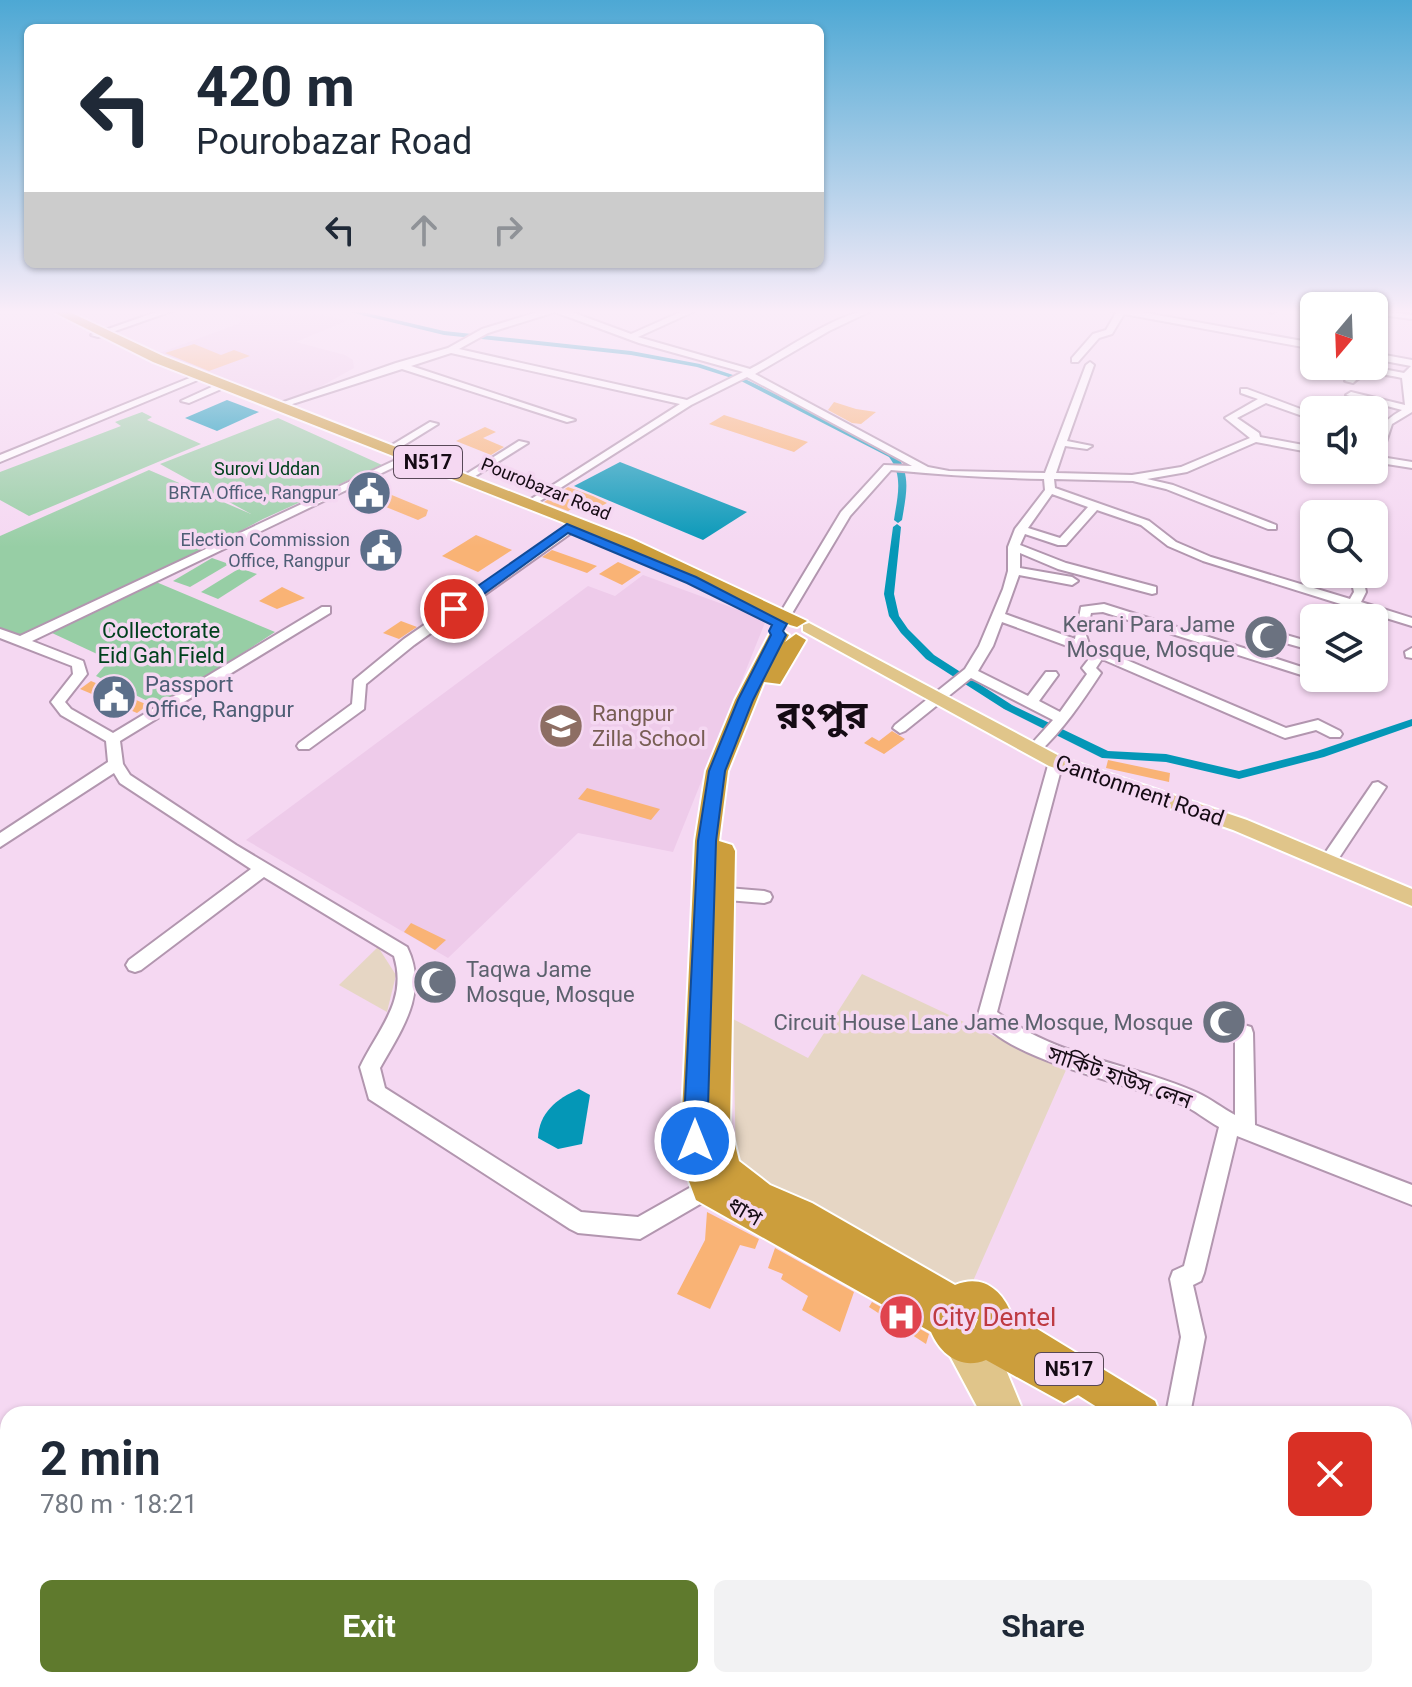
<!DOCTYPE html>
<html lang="en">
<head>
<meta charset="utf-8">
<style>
	body { margin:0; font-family:Roboto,"Noto Sans Bengali",sans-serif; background:#f2f2f3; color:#1f2937; height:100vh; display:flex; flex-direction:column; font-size:30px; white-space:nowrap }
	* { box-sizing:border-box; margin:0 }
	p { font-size:26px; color:#747a83 }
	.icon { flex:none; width:44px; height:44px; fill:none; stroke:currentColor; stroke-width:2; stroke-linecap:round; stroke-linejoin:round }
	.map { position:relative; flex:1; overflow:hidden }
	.side { position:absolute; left:0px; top:1406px; width:1412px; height:282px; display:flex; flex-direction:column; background:#fff; border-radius:24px 24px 0 0; box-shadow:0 2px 6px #0004 }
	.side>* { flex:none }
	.top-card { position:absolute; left:24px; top:24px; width:800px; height:244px; border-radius:12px; box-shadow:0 2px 6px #0004; background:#fff; color:#1f2937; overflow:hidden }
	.needle { width:52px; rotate:199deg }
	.fabs { position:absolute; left:1300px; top:292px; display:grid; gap:16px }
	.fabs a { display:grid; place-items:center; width:88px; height:88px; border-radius:12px; background:#fff; box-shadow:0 2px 6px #0004; font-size:40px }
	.pin { position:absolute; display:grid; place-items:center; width:68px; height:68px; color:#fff; margin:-34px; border:4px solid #fff; border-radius:50%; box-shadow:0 2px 8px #0007 }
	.me { position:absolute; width:88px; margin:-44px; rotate:0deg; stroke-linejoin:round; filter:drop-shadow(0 0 6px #0008) }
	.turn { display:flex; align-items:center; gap:28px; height:168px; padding:0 40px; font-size:36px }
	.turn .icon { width:104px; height:104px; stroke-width:2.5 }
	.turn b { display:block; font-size:56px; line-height:68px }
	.lanes { display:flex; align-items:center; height:76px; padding:0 40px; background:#0003; justify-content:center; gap:40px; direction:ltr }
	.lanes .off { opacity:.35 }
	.round { display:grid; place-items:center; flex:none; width:84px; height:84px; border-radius:12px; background:#f2f2f3 }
	.head { display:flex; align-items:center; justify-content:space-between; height:136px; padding:0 40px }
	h1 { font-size:48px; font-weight:700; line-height:60px }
	.action { display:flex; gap:16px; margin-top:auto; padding:16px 40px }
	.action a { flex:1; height:92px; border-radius:12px; background:#5f7a2d; color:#fff; font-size:32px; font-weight:700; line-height:92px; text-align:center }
	.action a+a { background:#f2f2f3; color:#1f2937 }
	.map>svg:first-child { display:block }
	.commercial { fill:#e6d6c4 }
	.built { fill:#eecbea }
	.green { fill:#97cea5 }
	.water { fill:#0497b7 }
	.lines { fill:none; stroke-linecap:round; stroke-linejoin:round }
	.canal { fill:#0497b7; fill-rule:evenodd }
	.building { fill:#f9b375 }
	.minor-casing { stroke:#b296af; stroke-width:4 }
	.major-casing { stroke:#fff; stroke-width:4 }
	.highway-casing { stroke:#fff; stroke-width:4 }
	.minor { fill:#fff; fill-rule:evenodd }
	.major { fill:#e0c58a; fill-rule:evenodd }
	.highway { fill:#cc9e3c; fill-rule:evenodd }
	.route { fill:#1a73e8; stroke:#114b97; stroke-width:2 }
	.labels { text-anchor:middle; stroke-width:7; stroke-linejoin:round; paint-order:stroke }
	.far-park-label { font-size:18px; fill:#00411d; stroke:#f5d8f2 }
	.far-street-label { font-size:18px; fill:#150b14; stroke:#f5d8f2 }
	.far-service-label { font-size:18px; fill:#4e5e75; stroke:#f5d8f2; text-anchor:end }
	.shield { fill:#f5d8f2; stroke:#584857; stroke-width:2 }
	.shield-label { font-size:20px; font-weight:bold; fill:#150b14 }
	.worship-label { font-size:22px; fill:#5b616d; stroke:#f5d8f2; text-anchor:end }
	.park-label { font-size:22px; fill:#00411d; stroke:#f5d8f2 }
	.service-label { font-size:22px; fill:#4e5e75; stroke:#f5d8f2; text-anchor:start }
	.education-label { font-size:22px; fill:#785e54; stroke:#f5d8f2; text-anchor:start }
	.street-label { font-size:22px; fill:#150b14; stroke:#f5d8f2 }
	.near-health-label { font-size:26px; fill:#be3a42; stroke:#f5d8f2; text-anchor:start }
	.town-label { font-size:38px; font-weight:bold; fill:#150b14; stroke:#f5d8f2 }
</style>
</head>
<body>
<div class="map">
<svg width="1412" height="1687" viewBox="0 0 1412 1687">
	<rect width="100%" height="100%" fill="#f5d8f2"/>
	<g class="commercial">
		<polygon points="378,947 396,975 387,1012 339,985"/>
		<polygon points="862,974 1066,1070 966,1297 736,1165 733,1019 808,1058"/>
	</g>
	<g class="built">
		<polygon points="245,310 306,310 346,321 296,342 345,355 353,360 354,368 318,388 281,403 191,378 148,357 238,324 242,320 234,315"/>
		<polygon points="643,575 766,620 673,852 578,833 448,958 246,840 588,586 615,596"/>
	</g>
	<g class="green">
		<polygon points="142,412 152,417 147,420 201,444 29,516 0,500 0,472 121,426 115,422"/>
		<polygon points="278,418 382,465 263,519 149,579 275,632 160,707 96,676 110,660 52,633 114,598 20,645 0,633 0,536 149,470 251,514 160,464"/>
		<polygon points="212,558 229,564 190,587 173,581"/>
		<polygon points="240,568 257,574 218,599 201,592"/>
		<polygon points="426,1680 536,1680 532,1687 422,1687"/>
	</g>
	<g class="water">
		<polygon points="227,400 259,412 217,431 185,418"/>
		<polygon points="620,462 747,512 703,540 574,486"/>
		<path d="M579 1089 590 1095 582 1144 558 1149 538 1138C539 1113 556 1099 579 1089Z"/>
	</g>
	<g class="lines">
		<g class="canal">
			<path d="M341 310H354L444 331 631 351 700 364 745 379 895 453C912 474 906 495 902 520L898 523 894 520C897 498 904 476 889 457L741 381 697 367 631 355 444 335Z"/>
			<polygon points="897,524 901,527 894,594 899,616 908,629 934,655 1012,705 1108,751 1166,754 1239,771 1317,751 1412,719 1412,726 1324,757 1239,779 1166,762 1102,758 1004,709 926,659 901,633 889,616 884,594 893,527"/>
		</g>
	</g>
	<g class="building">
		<polygon points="194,344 221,355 234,350 250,356 209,371 165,353"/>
		<polygon points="834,402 856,409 876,412 861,424 852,423 828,410"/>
		<polygon points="724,415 808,442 794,452 709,424"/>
		<polygon points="485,427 496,432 483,438 504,447 491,455 456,441"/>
		<polygon points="370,486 428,510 426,516 418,520 354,494"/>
		<polygon points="568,487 593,496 607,503 594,510 580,504 568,511 544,502"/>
		<polygon points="476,535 512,550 478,572 442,556"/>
		<polygon points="382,539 392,543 387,546 399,551 387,559 363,548"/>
		<polygon points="552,550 597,566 587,573 542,557"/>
		<polygon points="618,562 641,572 622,585 599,574"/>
		<polygon points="282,587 305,598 277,609 259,601"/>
		<polygon points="401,621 417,627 399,639 383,633"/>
		<polygon points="91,681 148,705 137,713 80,689"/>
		<polygon points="892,731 905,739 884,754 864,743 872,737 879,741"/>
		<polygon points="1108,760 1170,773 1169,782 1106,768"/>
		<polygon points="587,788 660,809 651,820 578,799"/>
		<polygon points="411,923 446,940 435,950 404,932"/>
		<polygon points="707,1212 759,1239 755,1249 740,1245 710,1309 677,1294 705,1240"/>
		<polygon points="775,1248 854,1292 840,1332 802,1310 808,1296 781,1279 783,1274 768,1268"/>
		<polygon points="872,1302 929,1334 926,1344 869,1307"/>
	</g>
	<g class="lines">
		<g class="minor-casing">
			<g id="minor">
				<polygon points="162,310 175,310 98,337 91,335"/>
				<path d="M544 310H566L631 334 685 310H697L638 337 750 369C781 353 841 310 873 310L829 331 755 374 928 467 949 471 1045 473 1086 365 1090 362 1094 365 1067 441 1092 446 1087 449 1065 446 1056 473 1132 475 1181 467 1250 438 1225 418 1258 399 1241 393V389H1247L1314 414V420L1266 403 1237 418 1259 433 1260 437 1314 447V453L1256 442 1187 472 1147 479 1173 485 1276 525V529H1268L1166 489 1133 481 1054 479 1055 488 1149 521 1176 542 1211 557 1350 599 1354 592 1350 574H1362L1366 592 1361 602 1412 618V626L1357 609 1352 618H1340L1347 606 1203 561 1168 546 1141 525 1097 510 1066 545H1058L1025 534 1020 545 1066 563 1156 587V593L1152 594 1058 569 1020 553V568L1072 577 1078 581 1072 585 1019 575 1005 614 1075 639 1081 607 1104 604 1256 652 1274 634 1279 633 1314 643V651L1282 642 1268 656 1314 671V678H1318L1314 679 1103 612 1091 613 1086 635 1089 644 1286 728 1318 720 1340 731 1342 734 1340 737H1330L1316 730 1285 738 1280 736 1102 659 1096 668 1101 673C1082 702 1063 730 1038 753L1033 755 1026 750 1053 720 971 678 905 731 900 733 893 728 895 725 965 669 979 646 1003 589 1008 571V547L1015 529 1045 490 1044 479C992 478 942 475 891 470L850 516 791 615 785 619 779 615 841 512 884 465 912 466 747 377 691 405 532 506 527 503 528 501 680 404 451 353 411 366 575 420 567 422 402 369 283 407 275 405 396 363 448 348 482 329ZM555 312 639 343 743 372 687 400 459 349 488 333ZM1052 494 1088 507 1060 538 1028 528ZM1002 622 1092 655 1082 668 1087 674 1060 712 1039 701 1058 675 1056 672H1046L1028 696 978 671 993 646Z"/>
				<polygon points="1109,310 1129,310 1314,343 1314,349 1124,314 1112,334 1099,338 1078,362 1072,362 1072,358 1093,334 1106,330 1116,313"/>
				<polygon points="1277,310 1272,313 1268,311 1268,310"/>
				<polygon points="1374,310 1412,315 1412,319 1374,314"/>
				<path d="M1374 353 1412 360V412L1392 424 1381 457 1412 462V468L1374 462C1374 435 1379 423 1402 410L1346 395 1351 392 1405 405 1402 378C1384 375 1367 369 1353 383L1345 381C1354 371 1368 369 1374 364L1377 368 1404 373 1411 366 1374 359Z"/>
				<polygon points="197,375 205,377 0,462 0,455"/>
				<polygon points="216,385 221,388 219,390 189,403 181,401"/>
				<polygon points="430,422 438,424 396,450 387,448"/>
				<polygon points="519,441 528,443 469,480 460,478"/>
				<path d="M402 457 411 459 32 641 83 661 87 674 65 702 71 709 113 733 322 607H330V613L120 741 123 764 130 775 236 845 407 947C429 992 402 1029 380 1068L385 1088 581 1212 638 1217 700 1182 707 1179 714 1182 718 1189 714 1196 640 1239 578 1233 570 1229 369 1099 360 1067C378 1029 408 1001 394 956L264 877 141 970 135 972 129 970 126 965 129 960 251 869 120 783 114 773 0 847V833L108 762 106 741 61 715 51 702 73 674 72 666 0 638V629L20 636Z"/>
				<polygon points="575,521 585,523 414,645 366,684 364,709 309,749 299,749 297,746 299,743 352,704 354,680 404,639"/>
				<polygon points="1412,648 1412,658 1406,657 1405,652"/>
				<path d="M1056 757 1063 762 997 1012C1059 1059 1129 1062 1198 1093 1211 1099 1222 1108 1235 1115V1033L1237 1027 1244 1025 1251 1027 1253 1033 1255 1125 1412 1185V1205L1237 1136 1204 1273 1201 1281 1193 1285 1205 1337 1190 1414H1166L1181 1337 1170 1279 1173 1271 1184 1266 1219 1127C1206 1120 1195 1110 1181 1104 1135 1085 1001 1060 978 1015L1049 762Z"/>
				<polygon points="1378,782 1386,787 1333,867 1321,867 1319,863 1321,859 1373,783"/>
				<polygon points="715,887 764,891 770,893 772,897 770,901 764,903 715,899 709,897 707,893 709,889"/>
				<polygon points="413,1680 441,1680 438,1687 410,1687"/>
				<polygon points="915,1680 950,1680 953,1687 918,1687"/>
			</g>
		</g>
		<g class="major-casing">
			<g id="major">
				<polygon points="809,623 1063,758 1247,820 1412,889 1412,906 1233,830 1049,766 803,631 803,625"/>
				<polygon points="957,1326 967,1331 971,1337 982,1331 992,1336 1021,1406 1018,1414 981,1414 942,1341 947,1331"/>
				<polygon points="1104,1680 1140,1680 1143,1687 1107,1687"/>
			</g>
		</g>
		<g class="highway-casing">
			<g id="highway">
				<polygon points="49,310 65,310 163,356 632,539 807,621 797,627 790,625 562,522 153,362"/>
				<path d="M779 629 789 635 785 642 796 634 806 640 780 684 764 682 728 771 719 841 732 845 735 851 730 1124 739 1161 770 1185 812 1203 955 1285C982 1274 1001 1289 1011 1313L1155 1401 1160 1414H1108L1078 1395 1064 1403 986 1360C961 1370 941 1355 931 1332L696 1200 680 1157 695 841 706 771 735 700 769 635ZM968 1315 978 1319 974 1329 964 1325Z"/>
				<polygon points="1404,1527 1412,1530 1412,1591 1404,1588"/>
			</g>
		</g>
		<use href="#minor" class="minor"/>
		<use href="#major" class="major"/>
		<use href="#highway" class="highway"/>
	</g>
	<linearGradient id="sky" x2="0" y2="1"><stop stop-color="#4da8d4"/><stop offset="0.57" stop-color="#faedf9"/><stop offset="1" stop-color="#faedf9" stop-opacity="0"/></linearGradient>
	<rect width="1412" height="547" fill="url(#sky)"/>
	<polygon class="route" points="567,524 696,577 787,624 783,631 786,635 753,700 725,771 716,841 707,1141 703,1148 695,1151 687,1148 683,1141 698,841 709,771 738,700 771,635 769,631 772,625 687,583 568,533 459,612 449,612 449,606"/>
	<defs>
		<g id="civic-disc" transform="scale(2.3)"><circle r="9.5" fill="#5c6f8a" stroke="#f5d8f2"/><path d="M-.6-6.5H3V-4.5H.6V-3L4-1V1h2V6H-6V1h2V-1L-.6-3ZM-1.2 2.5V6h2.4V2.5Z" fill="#fff"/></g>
		<g id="mosque-disc" transform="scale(2.3)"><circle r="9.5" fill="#6b7280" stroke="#f5d8f2"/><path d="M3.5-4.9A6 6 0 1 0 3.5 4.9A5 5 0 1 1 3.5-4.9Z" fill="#fff"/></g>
		<g id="school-disc" transform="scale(2.3)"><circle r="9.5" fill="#8d6e63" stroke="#f5d8f2"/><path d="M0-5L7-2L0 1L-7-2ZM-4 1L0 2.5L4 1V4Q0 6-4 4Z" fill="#fff"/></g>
		<g id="hospital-disc" transform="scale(2.3)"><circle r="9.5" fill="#e0444e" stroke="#f5d8f2"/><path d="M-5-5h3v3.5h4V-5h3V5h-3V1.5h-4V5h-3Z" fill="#fff"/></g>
	</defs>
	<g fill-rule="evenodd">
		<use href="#civic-disc" x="369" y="493"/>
		<use href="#civic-disc" x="381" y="550"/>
		<use href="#mosque-disc" x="1266" y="637"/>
		<use href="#civic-disc" x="114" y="697"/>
		<use href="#school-disc" x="561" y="726"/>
		<use href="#mosque-disc" x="435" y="982"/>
		<use href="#mosque-disc" x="1224" y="1022"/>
		<use href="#hospital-disc" x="901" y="1317"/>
	</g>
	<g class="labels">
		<g class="far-park-label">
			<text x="267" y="475">Surovi Uddan</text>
		</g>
		<g class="far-street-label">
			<text transform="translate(546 489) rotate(22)" y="6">Pourobazar Road</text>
		</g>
		<g class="far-service-label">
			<text x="338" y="499">BRTA Office, Rangpur</text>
			<text x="350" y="546">Election Commission<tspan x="350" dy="21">Office, Rangpur</tspan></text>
		</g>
		<g class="shield">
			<rect x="394" y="446" width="68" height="32" rx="6"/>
			<rect x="1035" y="1353" width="68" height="32" rx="6"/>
		</g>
		<g class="shield-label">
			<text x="428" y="469">N517</text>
			<text x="1069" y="1376">N517</text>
		</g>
		<g class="worship-label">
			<text x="1235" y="632">Kerani Para Jame<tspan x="1235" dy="25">Mosque, Mosque</tspan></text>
			<text x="466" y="977" text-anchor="start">Taqwa Jame<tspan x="466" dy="25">Mosque, Mosque</tspan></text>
			<text x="1193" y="1030">Circuit House Lane Jame Mosque, Mosque</text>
		</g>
		<g class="park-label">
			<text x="161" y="638">Collectorate<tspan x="161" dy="25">Eid Gah Field</tspan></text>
		</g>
		<g class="service-label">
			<text x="145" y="692">Passport<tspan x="145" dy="25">Office, Rangpur</tspan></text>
		</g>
		<g class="education-label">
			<text x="592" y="721">Rangpur<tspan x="592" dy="25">Zilla School</tspan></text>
		</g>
		<g class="street-label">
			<text transform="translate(1140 790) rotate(19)" y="8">Cantonment Road</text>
			<text transform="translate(1120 1077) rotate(19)" y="8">সার্কিট হাউস লেন</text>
			<text transform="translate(745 1211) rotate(30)" y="8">ধাপ</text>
		</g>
		<g class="near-health-label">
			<text x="932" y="1326">City Dentel</text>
		</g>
		<g class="town-label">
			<text x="822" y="728">রংপুর</text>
		</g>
	</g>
</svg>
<div class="fabs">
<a><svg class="needle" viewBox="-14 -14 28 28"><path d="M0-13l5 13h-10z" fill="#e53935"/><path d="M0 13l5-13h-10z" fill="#747a83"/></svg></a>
<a><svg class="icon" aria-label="sound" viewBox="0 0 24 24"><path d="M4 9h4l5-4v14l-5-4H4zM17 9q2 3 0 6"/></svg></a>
<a><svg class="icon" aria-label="search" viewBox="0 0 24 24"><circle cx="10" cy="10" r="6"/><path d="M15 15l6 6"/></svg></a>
<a><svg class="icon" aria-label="layers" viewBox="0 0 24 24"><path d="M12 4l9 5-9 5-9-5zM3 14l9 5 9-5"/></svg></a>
</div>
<div class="pin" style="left:454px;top:609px;background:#d93025"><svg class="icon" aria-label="arrive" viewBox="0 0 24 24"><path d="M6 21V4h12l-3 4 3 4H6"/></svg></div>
<svg class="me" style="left:695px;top:1141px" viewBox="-20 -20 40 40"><circle r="17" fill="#1a73e8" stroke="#fff" stroke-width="3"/><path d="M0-11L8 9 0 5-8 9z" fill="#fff"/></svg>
<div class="top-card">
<div class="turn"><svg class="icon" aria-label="left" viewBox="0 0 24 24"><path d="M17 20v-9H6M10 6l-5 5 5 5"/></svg><div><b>420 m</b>Pourobazar Road</div></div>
<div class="lanes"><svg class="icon" aria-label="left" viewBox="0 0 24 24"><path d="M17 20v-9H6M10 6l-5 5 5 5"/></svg><svg class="icon off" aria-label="ahead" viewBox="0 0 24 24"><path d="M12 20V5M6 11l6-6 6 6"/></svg><svg class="icon off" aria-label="right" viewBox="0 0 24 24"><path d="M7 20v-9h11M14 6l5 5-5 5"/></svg></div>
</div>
<section class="side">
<div class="head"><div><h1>2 min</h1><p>780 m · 18:21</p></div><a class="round" style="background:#d93025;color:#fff"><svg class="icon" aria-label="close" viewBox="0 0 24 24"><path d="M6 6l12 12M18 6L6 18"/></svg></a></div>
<div class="action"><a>Exit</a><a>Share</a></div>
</section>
</div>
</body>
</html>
